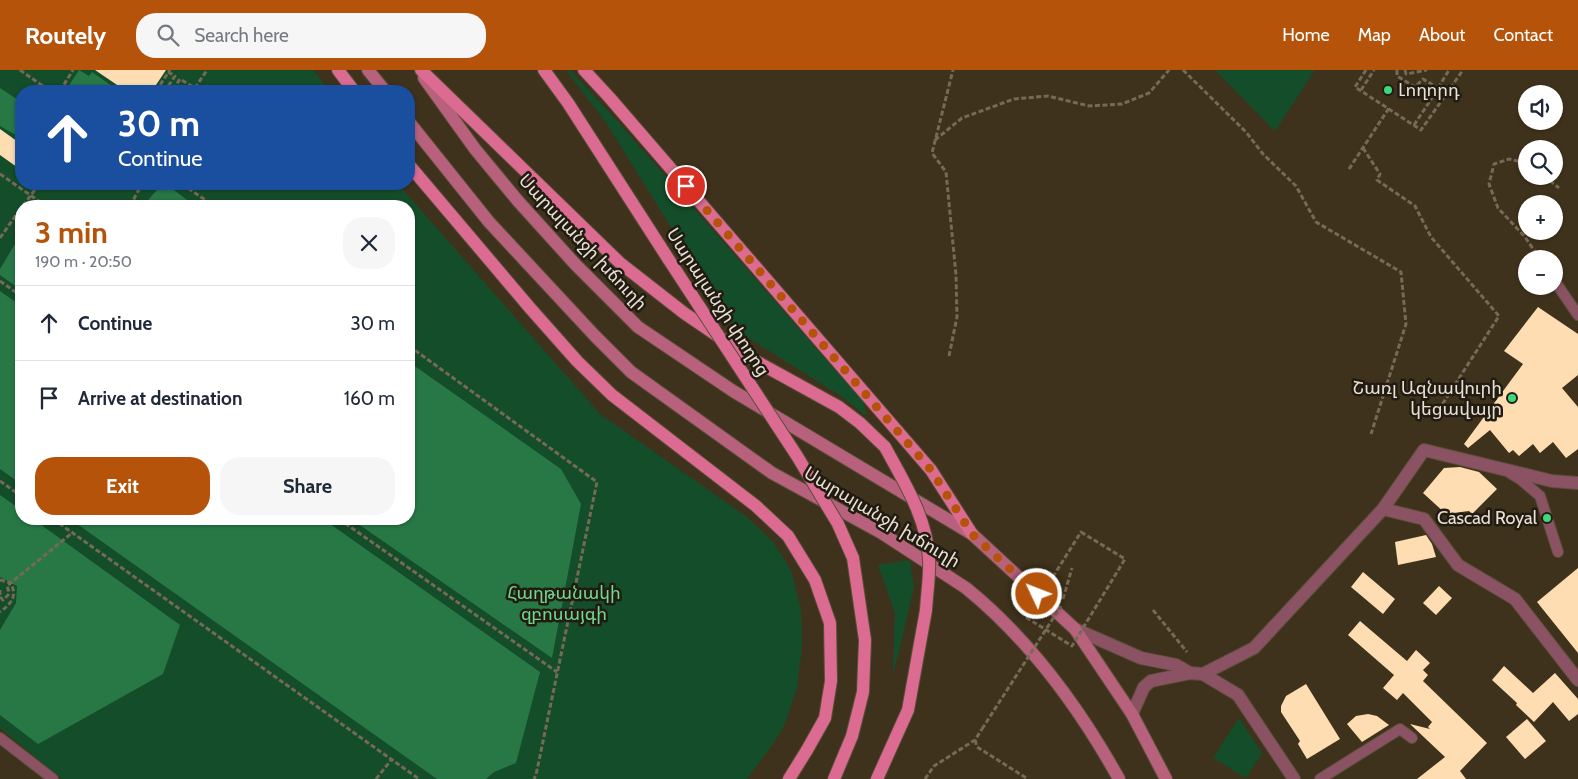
<!DOCTYPE html>
<html lang="en">
<head>
<meta charset="utf-8">
<style>
	body { margin:0; font-family:Cabin,"Noto Sans Armenian",sans-serif; background:#f6f6f7; color:#1f2937; height:100vh; display:flex; flex-direction:column; font-size:19px; white-space:nowrap }
	* { box-sizing:border-box; margin:0 }
	p { font-size:16px; color:#747a83 }
	.icon { flex:none; width:28px; height:28px; fill:none; stroke:currentColor; stroke-width:2; stroke-linecap:round; stroke-linejoin:round }
	.map { position:relative; flex:1; overflow:hidden }
	.panel { position:absolute; left:15px; top:130px; width:400px; height:325px; display:flex; flex-direction:column; background:#fff; border-radius:20px; box-shadow:0 1px 4px #0004 }
	.panel>* { flex:none }
	.hud { position:absolute; left:15px; top:15px; width:400px; height:105px; border-radius:20px; box-shadow:0 1px 4px #0004; background:#1a4fa0; color:#fff; overflow:hidden }
	.buttons { position:absolute; left:1518px; top:15px; display:grid; gap:10px }
	.buttons a { display:grid; place-items:center; width:45px; height:45px; border-radius:50%; background:#fff; box-shadow:0 1px 4px #0004; font-size:25px }
	.pin { position:absolute; display:grid; place-items:center; width:42px; height:42px; color:#fff; margin:-21px; border:2px solid #fff; border-radius:50%; box-shadow:0 1px 5px #0007 }
	.me { position:absolute; width:55px; margin:-28px; rotate:313deg; stroke-linejoin:round; filter:drop-shadow(0 0 4px #0008) }
	.turn { display:flex; align-items:center; gap:18px; height:105px; padding:0 20px; font-size:22px }
	.turn .icon { width:65px; height:65px; stroke-width:2.5 }
	.turn b { display:block; font-size:35px; line-height:42px }
	.round { display:grid; place-items:center; flex:none; width:52px; height:52px; border-radius:20px; background:#f6f6f7 }
	.summary { display:flex; align-items:center; justify-content:space-between; height:85px; padding:0 20px }
	h1 { font-size:30px; font-weight:700; line-height:38px; color:#b45309 }
	.cta { display:flex; gap:10px; margin-top:auto; padding:10px 20px }
	.cta a { flex:1; height:58px; border-radius:20px; background:#b45309; color:#fff; font-size:20px; font-weight:700; line-height:58px; text-align:center }
	.cta a+a { background:#f6f6f7; color:#1f2937 }
	ul { padding:0; list-style:none }
	li { display:flex; align-items:center; gap:15px; height:75px; padding:0 20px; border-top:1px solid #e0e1e3 }
	li div { flex:1 }
	li b { display:block; font-size:19px }
	li em { font-style:normal }
	header { display:flex; align-items:center; gap:30px; box-sizing:border-box; height:70px; padding:0 25px; background:#b45309; color:#fff }
	header strong { font-size:24px }
	nav { display:flex; gap:28px; margin-inline-start:auto; font-size:18px }
	.search { width:350px; height:45px; background:#f6f6f7; display:flex; align-items:center; gap:12px; box-sizing:border-box; padding:0 18px; border-radius:20px; color:#747a83; font-size:19px }
	.map>svg:first-child { display:block }
	.green { fill:#144d2a; fill-rule:evenodd }
	.forest { fill:#287846 }
	.building { fill:#feddb2 }
	.lines { fill:none; stroke-linecap:round; stroke-linejoin:round }
	.lane-casing { stroke:#5a4e39; stroke-width:12 }
	.street-casing { stroke:#5a4e39; stroke-width:14 }
	.secondary-casing { stroke:#5a4e39; stroke-width:14 }
	.primary-casing { stroke:#5a4e39; stroke-width:14 }
	.path { stroke:#766a57; stroke-width:3; stroke-dasharray:5 2.5; stroke-linecap:butt }
	.lane { stroke:#8a5263; stroke-width:10 }
	.street { stroke:#8a5263; stroke-width:12 }
	.secondary { stroke:#b8617d; stroke-width:12 }
	.primary { stroke:#db6b91; stroke-width:12 }
	.primary-bridge-casing { stroke:#5a4e39; stroke-width:14; stroke-linecap:butt }
	.path-bridge { stroke:#766a57; stroke-width:3; stroke-dasharray:5 2.5; stroke-linecap:butt }
	.primary-bridge { stroke:#db6b91; stroke-width:12 }
	.route { stroke:#b45309; stroke-width:9; stroke-dasharray:0 16.2 }
	.poi-dot { fill:#3dd77e; stroke:#211b11; stroke-width:2 }
	.labels { text-anchor:middle; stroke-width:5; stroke-linejoin:round; paint-order:stroke }
	.poi-label { font-size:18px; fill:#e9e1d4; stroke:#211b11; text-anchor:end }
	.street-label { font-size:18px; fill:#e9e1d4; stroke:#211b11 }
	.park-label { font-size:18px; fill:#70d890; stroke:#211b11 }
</style>
</head>
<body>
<header>
<strong>Routely</strong>
<div class="search"><svg class="icon" aria-label="search" viewBox="0 0 24 24"><circle cx="10" cy="10" r="6"/><path d="M15 15l6 6"/></svg>Search here</div>
<nav><a>Home</a><a>Map</a><a>About</a><a>Contact</a></nav>
</header>
<div class="map">
<svg width="1578" height="709" viewBox="0 0 1578 709">
	<rect width="100%" height="100%" fill="#3f321c"/>
	<g class="green">
		<path d="M0 0H313L329 21H21V114H398L600 344 747 447 773 472 791 500 801 541 802 577 797 618 784 656 773 674 747 709H62L0 658ZM21 136H409V449H21Z"/>
		<polygon points="566,0 570,0 619,53 864,333 866,346 844,328 734,259 607,54"/>
		<polygon points="1215,0 1315,0 1275,61"/>
		<polygon points="910,490 914,517 893,606 895,543 878,495"/>
		<polygon points="1239,648 1262,683 1246,708 1213,688"/>
	</g>
	<g class="forest">
		<polygon points="79,0 89,6 92,2 119,21 74,21 68,17"/>
		<polygon points="0,18 21,32 21,68 0,56"/>
		<polygon points="162,114 166,114 195,136 143,136"/>
		<polygon points="21,164 21,220 0,205 0,199"/>
		<polygon points="0,221 21,236 21,414 0,399"/>
		<polygon points="409,292 561,399 581,434 552,588 351,449 409,449"/>
		<polygon points="0,425 21,440 21,449 33,449 180,555 163,604 38,674 0,645 0,560 16,533 17,516 0,507"/>
		<polygon points="70,449 323,449 540,602 516,693 494,702 486,709 437,709"/>
	</g>
	<g class="building">
		<polygon points="95,0 166,0 152,21 126,21"/>
		<polygon points="0,59 21,74 21,100 0,85"/>
		<polygon points="1538,237 1578,264 1578,305 1562,318 1578,337 1578,379 1566,388 1553,372 1540,383 1533,374 1519,386 1513,380 1509,383 1490,360 1468,378 1464,374 1523,294 1504,281"/>
		<polygon points="1460,397 1479,402 1497,419 1472,444 1469,441 1446,444 1423,423 1444,398"/>
		<polygon points="1426,465 1432,474 1436,487 1398,495 1395,472"/>
		<polygon points="1578,498 1578,583 1537,532"/>
		<polygon points="1363,502 1395,529 1383,544 1351,517"/>
		<polygon points="1439,516 1452,528 1436,545 1423,533"/>
		<polygon points="1360,551 1407,591 1416,580 1430,593 1423,600 1428,605 1423,611 1487,673 1460,701 1466,709 1417,709 1445,687 1410,654 1430,659 1428,657 1432,652 1403,623 1397,630 1383,618 1394,605 1348,565"/>
		<polygon points="1504,596 1533,623 1555,603 1578,629 1578,644 1569,651 1553,632 1534,652 1516,635 1517,633 1492,610"/>
		<polygon points="1306,614 1340,669 1307,689 1298,674 1300,671 1281,642 1281,636 1286,626"/>
		<polygon points="1368,644 1377,646 1389,655 1362,672 1347,654 1356,646"/>
		<polygon points="1527,649 1546,671 1525,689 1506,667"/>
	</g>
	<g class="lines">
		<g class="lane-casing">
			<g id="lane">
				<polyline points="1554,210 1578,245"/>
				<polyline points="1510,403 1520,409 1540,426 1558,482"/>
				<polyline points="0,668 53,709"/>
				<polyline points="1320,709 1400,659 1412,668"/>
			</g>
		</g>
		<g class="street-casing">
			<g id="street">
				<polyline points="1383,439 1424,449 1458,495 1515,529 1578,610"/>
				<polyline points="1075,559 1141,588 1176,595 1190,603"/>
				<polyline points="1203,604 1238,625 1294,709"/>
				<polyline points="1132,644 1144,617 1151,611 1190,603 1203,604 1254,578 1383,439 1424,380 1552,411 1578,413"/>
			</g>
		</g>
		<g class="secondary-casing">
			<g id="secondary">
				<polyline points="368,0 385,21"/>
				<polyline points="424,8 475,79 518,131 575,194 638,257 733,321 972,464 1075,559 1132,644 1166,709"/>
				<path d="M409 52 489 152 595 266 631 302 772 403 880 462 966 518C1030 570 1079 637 1119 709"/>
			</g>
		</g>
		<g class="primary-casing">
			<g id="primary">
				<polyline points="338,0 354,21"/>
				<polyline points="421,0 620,193 684,243 750,288 839,337 860,353 885,377"/>
				<polyline points="544,0 568,33 669,190"/>
				<polyline points="584,0 609,27 931,400 972,464"/>
				<polyline points="409,95 530,238 577,291 612,325 756,436 788,466 815,510 830,553 831,611 825,648 807,680 789,709"/>
				<polyline points="834,709 852,666 863,622 865,570 853,488"/>
				<polyline points="877,709 908,640 926,540"/>
			</g>
		</g>
		<g class="path">
			<polyline points="20,0 50,21"/>
			<polyline points="1183,0 1246,62 1263,84 1296,116 1316,152 1401,202 1406,254 1371,364"/>
			<polyline points="1366,0 1355,17 1421,60 1463,0"/>
			<polyline points="1397,0 1397,6 1415,17 1423,9 1438,18"/>
			<polyline points="1405,0 1406,4 1427,0"/>
			<polyline points="168,2 175,6 167,18 172,21 180,9 195,18 207,0"/>
			<polyline points="1438,18 1449,0"/>
			<polyline points="1361,20 1374,0"/>
			<polyline points="60,21 73,0"/>
			<polyline points="156,21 170,0"/>
			<polyline points="1414,55 1436,22 1445,27"/>
			<polyline points="935,70 962,48 1014,29 1048,26 1089,36 1122,34 1149,23 1169,0"/>
			<polyline points="1363,78 1380,104 1377,110 1415,136 1431,167 1499,246 1438,341"/>
			<polyline points="1526,93 1509,89 1494,94 1489,114 1498,138 1525,167 1540,189"/>
			<polyline points="1349,99 1389,38"/>
			<polyline points="0,104 46,136"/>
			<polyline points="1544,106 1559,118"/>
			<polyline points="182,114 214,136"/>
			<polyline points="23,136 39,114"/>
			<polyline points="130,136 142,114"/>
			<polyline points="0,168 21,138"/>
			<polyline points="0,211 21,226"/>
			<polyline points="409,276 597,412 536,705 534,709"/>
			<polyline points="949,286 957,247 956,205 946,102 932,83 953,0"/>
			<polyline points="0,411 21,426"/>
			<polyline points="53,449 419,709"/>
			<polyline points="339,449 557,602"/>
			<path d="M0 510 11 513C17 527 12 533 0 542"/>
			<polyline points="0,520 0,525"/>
			<polyline points="0,527 3,530 8,525 9,522 7,516 72,463"/>
			<polyline points="1063,529 1072,498"/>
			<polyline points="1153,540 1187,582"/>
			<polyline points="975,670 977,677 1028,709"/>
			<polyline points="376,709 392,689"/>
			<polyline points="925,709 934,696 975,670 982,659"/>
		</g>
		<use href="#lane" class="lane"/>
		<use href="#street" class="street"/>
		<use href="#secondary" class="secondary"/>
		<use href="#primary" class="primary"/>
		<g class="primary-bridge-casing">
			<g id="primary-bridge">
				<polyline points="669,190 797,386 838,454 853,488"/>
				<path d="M885 377C904 412 927 448 929 489 930 505 927 523 926 540"/>
			</g>
		</g>
		<g class="path-bridge">
			<polygon points="1081,462 1125,489 1072,576 1027,548"/>
			<polyline points="982,659 1061,536"/>
		</g>
		<use href="#primary-bridge" class="primary-bridge"/>
	</g>
	<g class="lines">
		<polyline class="route" points="686,116 931,400 972,464 1037,524"/>
	</g>
	<g class="poi-dot">
		<circle cx="1388" cy="20" r="5"/>
		<circle cx="1512" cy="328" r="5"/>
		<circle cx="1547" cy="448" r="5"/>
	</g>
	<g class="labels">
		<g class="poi-label">
			<text x="1398" y="26" text-anchor="start">Լողորդ</text>
			<text x="1502" y="324">Շառլ Ազնավուրի<tspan x="1502" dy="21">կեցավայր</tspan></text>
			<text x="1537" y="454">Cascad Royal</text>
		</g>
		<g class="street-label">
			<text transform="translate(583 172) rotate(47)" y="6">Սարալանջի խճուղի</text>
			<text transform="translate(718 232) rotate(57)" y="6">Սարալանջի փողոց</text>
			<text transform="translate(882 447) rotate(31)" y="6">Սարալանջի խճուղի</text>
		</g>
		<g class="park-label">
			<text x="564" y="529">Հաղթանակի<tspan x="564" dy="21">զբոսայգի</tspan></text>
		</g>
	</g>
</svg>
<div class="buttons">
<a><svg class="icon" aria-label="sound" viewBox="0 0 24 24"><path d="M4 9h4l5-4v14l-5-4H4zM17 9q2 3 0 6"/></svg></a>
<a><svg class="icon" aria-label="search" viewBox="0 0 24 24"><circle cx="10" cy="10" r="6"/><path d="M15 15l6 6"/></svg></a>
<a>+</a>
<a>−</a>
</div>
<div class="pin" style="left:686px;top:116px;background:#d93025"><svg class="icon" aria-label="arrive" viewBox="0 0 24 24"><path d="M6 21V4h12l-3 4 3 4H6"/></svg></div>
<svg class="me" style="left:1037px;top:524px" viewBox="-20 -20 40 40"><circle r="17" fill="#b45309" stroke="#fff" stroke-width="3"/><path d="M0-11L8 9 0 5-8 9z" fill="#fff"/></svg>
<div class="hud">
<div class="turn"><svg class="icon" aria-label="ahead" viewBox="0 0 24 24"><path d="M12 20V5M6 11l6-6 6 6"/></svg><div><b>30 m</b>Continue</div></div>
</div>
<section class="panel">
<div class="summary"><div><h1>3 min</h1><p>190 m · 20:50</p></div><a class="round"><svg class="icon" aria-label="close" viewBox="0 0 24 24"><path d="M6 6l12 12M18 6L6 18"/></svg></a></div>
<ul>
<li><svg class="icon" aria-label="ahead" viewBox="0 0 24 24"><path d="M12 20V5M6 11l6-6 6 6"/></svg><div><b>Continue</b></div><em>30 m</em></li>
<li><svg class="icon" aria-label="arrive" viewBox="0 0 24 24"><path d="M6 21V4h12l-3 4 3 4H6"/></svg><div><b>Arrive at destination</b></div><em>160 m</em></li>
</ul>
<div class="cta"><a>Exit</a><a>Share</a></div>
</section>
</div>
</body>
</html>
